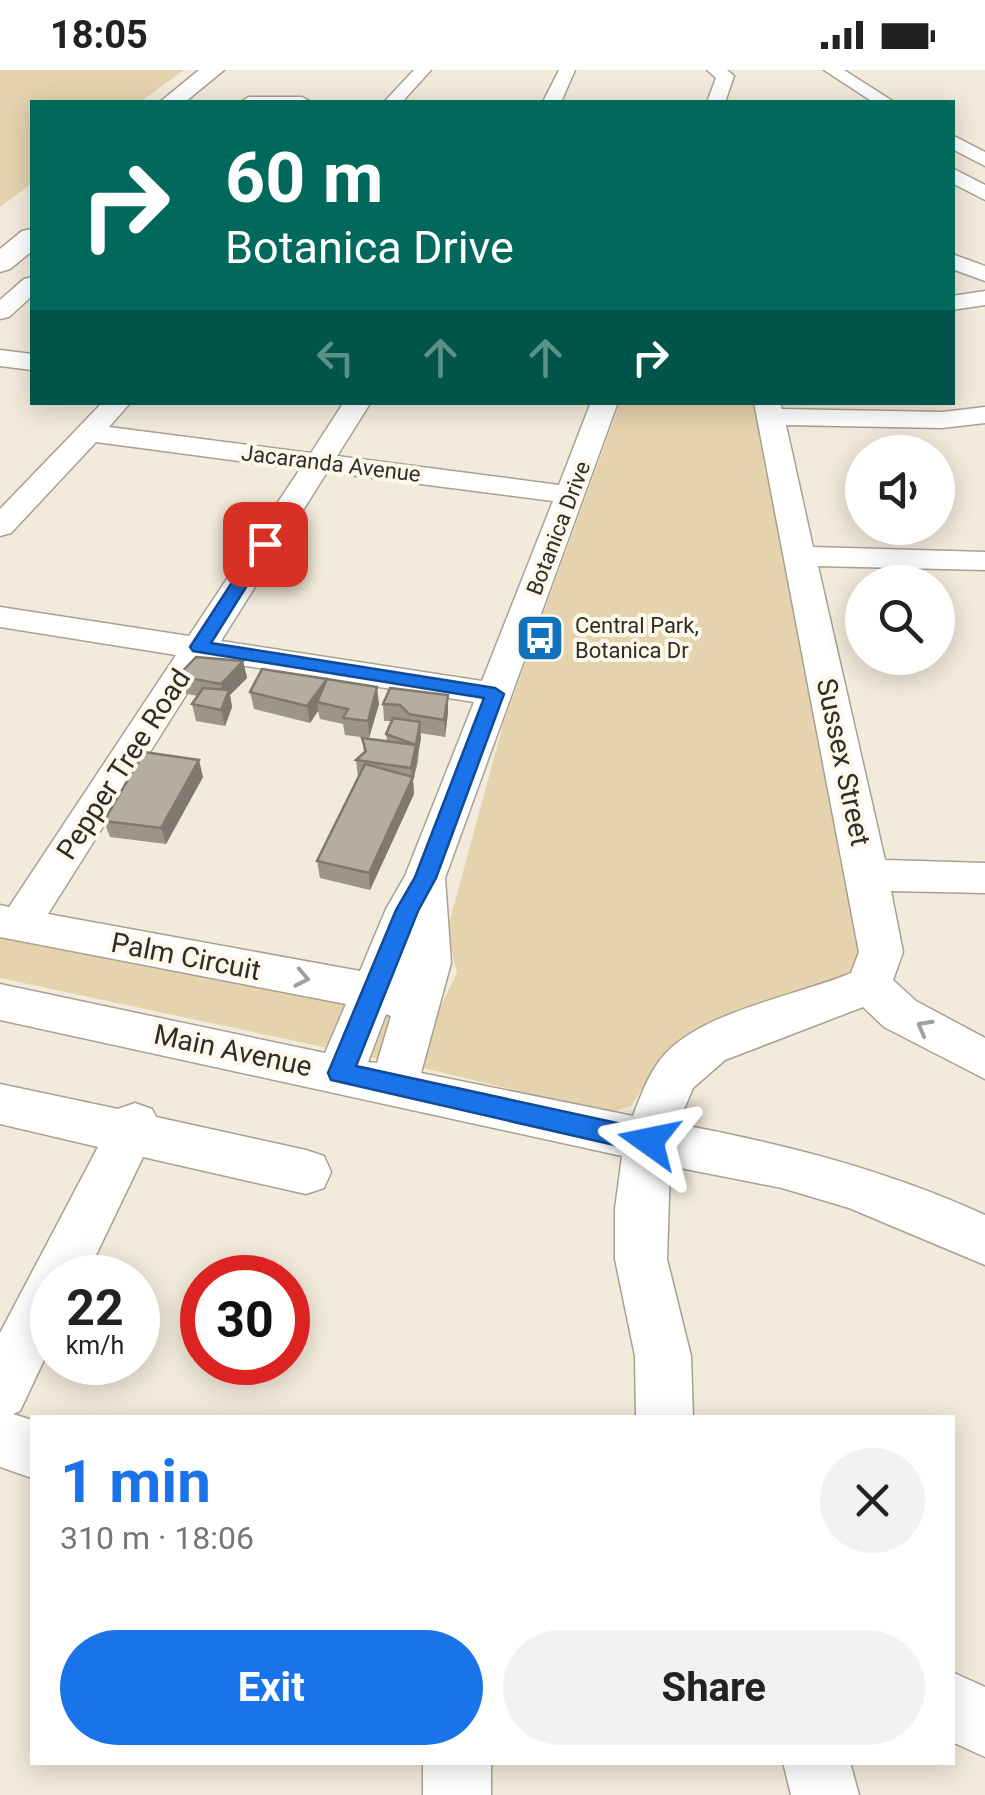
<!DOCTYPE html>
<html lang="en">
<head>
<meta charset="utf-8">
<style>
	body { margin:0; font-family:Roboto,sans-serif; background:#f2f2f2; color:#222; height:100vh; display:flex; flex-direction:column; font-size:38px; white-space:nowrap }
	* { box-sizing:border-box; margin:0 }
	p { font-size:32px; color:#767676 }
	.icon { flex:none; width:55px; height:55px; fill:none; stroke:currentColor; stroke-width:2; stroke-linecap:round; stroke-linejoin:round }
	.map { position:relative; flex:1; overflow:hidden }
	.side { position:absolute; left:30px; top:1345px; width:925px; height:350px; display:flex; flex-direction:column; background:#fff; border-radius:0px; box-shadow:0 5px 25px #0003 }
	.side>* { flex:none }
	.top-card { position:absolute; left:30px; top:30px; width:925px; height:305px; border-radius:0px; box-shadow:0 5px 25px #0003; background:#00695c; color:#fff; overflow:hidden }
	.buttons { position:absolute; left:845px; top:365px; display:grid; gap:20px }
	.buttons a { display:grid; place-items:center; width:110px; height:110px; border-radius:50%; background:#fff; box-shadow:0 5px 25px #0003; font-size:50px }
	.speed { position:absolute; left:30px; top:1185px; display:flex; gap:20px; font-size:50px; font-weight:700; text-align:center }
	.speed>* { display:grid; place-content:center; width:130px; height:130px; border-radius:50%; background:#fff; box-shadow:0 5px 25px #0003; line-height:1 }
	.speed small { font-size:25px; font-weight:400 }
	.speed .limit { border:15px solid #d22; background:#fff; color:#111 }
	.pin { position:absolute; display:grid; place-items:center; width:85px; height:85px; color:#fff; margin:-42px; border-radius:20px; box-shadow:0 5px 15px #0006 }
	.me { position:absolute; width:110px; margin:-55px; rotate:282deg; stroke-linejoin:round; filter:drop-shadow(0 0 8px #0008) }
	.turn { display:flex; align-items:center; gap:35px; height:210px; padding:0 30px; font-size:45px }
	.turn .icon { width:130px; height:130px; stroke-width:2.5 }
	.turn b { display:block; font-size:70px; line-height:85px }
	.lanes { display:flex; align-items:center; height:95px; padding:0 30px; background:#0003; justify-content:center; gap:50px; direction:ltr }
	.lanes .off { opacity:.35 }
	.round { display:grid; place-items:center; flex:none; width:105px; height:105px; border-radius:52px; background:#f2f2f2 }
	.head { display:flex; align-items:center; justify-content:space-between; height:170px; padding:0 30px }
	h1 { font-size:60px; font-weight:700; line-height:75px; color:#1a73e8 }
	.primary-button { display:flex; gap:20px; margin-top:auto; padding:20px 30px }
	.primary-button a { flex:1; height:115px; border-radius:60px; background:#1a73e8; color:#fff; font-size:40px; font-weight:700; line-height:115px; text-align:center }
	.primary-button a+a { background:#f2f2f2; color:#222 }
	.status { display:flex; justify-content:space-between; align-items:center; height:70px; padding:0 50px; background:#fff; direction:ltr }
	.status svg { height:28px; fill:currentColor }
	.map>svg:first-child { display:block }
	.green { fill:#e5d3ae }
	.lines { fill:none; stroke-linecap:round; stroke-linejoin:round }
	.minor-casing { stroke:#a8a192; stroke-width:3 }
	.highway-casing { stroke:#a8a192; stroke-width:3 }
	.minor { fill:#fff; fill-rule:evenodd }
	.highway { fill:#fff; fill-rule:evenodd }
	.wall { fill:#9c9588 }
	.shaded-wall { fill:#7f796f }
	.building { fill:#b5ad9e; stroke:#7f796f; stroke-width:2.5 }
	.oneway { stroke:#a2a09e }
	.route { fill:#1a73e8; stroke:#114b97; stroke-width:2.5 }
	.labels { text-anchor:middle; stroke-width:8; stroke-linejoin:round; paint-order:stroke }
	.far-street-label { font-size:22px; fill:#302d27; stroke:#fef8eb }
	.far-poi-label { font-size:22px; fill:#302d27; stroke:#fef8eb; text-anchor:start }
	.street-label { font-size:28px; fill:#302d27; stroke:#fef8eb }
</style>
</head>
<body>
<div class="status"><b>18:05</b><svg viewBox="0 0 49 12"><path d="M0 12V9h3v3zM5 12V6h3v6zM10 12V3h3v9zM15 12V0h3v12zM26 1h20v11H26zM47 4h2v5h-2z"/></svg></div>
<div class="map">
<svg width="985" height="1725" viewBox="0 0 985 1725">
	<rect width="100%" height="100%" fill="#f2eada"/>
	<g class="green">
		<polygon points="0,0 184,0 140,32 32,32 32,113 0,137"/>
		<polygon points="620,333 756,333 764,368 760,372 864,870 856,897 831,913 749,942 666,980 631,1036 609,1043 436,1001 0,908 0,861 435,947 457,903 447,861 504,651"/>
	</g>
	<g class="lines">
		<g class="minor-casing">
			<g id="minor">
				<polygon points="414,0 431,0 402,32 384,32"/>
				<polygon points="559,0 575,0 561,32 543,32"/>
				<polygon points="707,0 727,0 734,6 725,32 707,32 716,8"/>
				<polygon points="824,0 844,0 894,32 873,32"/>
				<polygon points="249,27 302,27 311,32 240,32"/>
				<polygon points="952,65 985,82 985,96 952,79"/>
				<polygon points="952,98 985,115 985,130 952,113"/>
				<polygon points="952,184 985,196 985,211 952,199"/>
				<polygon points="32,207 32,226 9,247 0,249 0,230 24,209"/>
				<polygon points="985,221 985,235 952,240 952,226"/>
				<polygon points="0,280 32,284 32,300 0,296"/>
				<path d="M103 332H131L109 357 311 383 344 332H371L337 386 559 415 591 332H618L445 808 451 893 421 1003 633 1046C640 1027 648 1006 660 990 696 942 797 926 851 903L859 882 754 332H780L782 339 942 342 985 337V353L942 358 786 355 813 477 985 482V500L818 496 885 790 985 793V823L891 821 903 882 893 910 916 931 985 968V1009L884 957 863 937 725 990 693 1018 678 1054C784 1074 887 1100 985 1145V1195L849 1138 782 1118 670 1096 667 1189 691 1286 693 1348H636L635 1286 615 1189V1139L622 1086 0 950V914L325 983 346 934 0 867V835L9 837 176 585 0 557V537L189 566 300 399 96 372 11 463 0 466V439ZM327 402 553 431 482 611 221 571ZM208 590 474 632 405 806 386 839 360 901 48 844ZM386 944 391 946 377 993 368 992Z"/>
				<polygon points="0,1014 118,1039 135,1033 152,1039 156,1047 306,1080 324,1086 331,1102 324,1118 306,1124 143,1087 85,1208 52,1208 52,1273 20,1341 13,1344 32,1350 32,1408 0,1397 0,1263 98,1077 0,1054"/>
				<polygon points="952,1602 985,1617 985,1687 952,1672"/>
				<rect x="423" y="1692" width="68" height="33"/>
				<polygon points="783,1692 850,1692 859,1725 791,1725"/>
			</g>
		</g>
		<g class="highway-casing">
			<g id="highway">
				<polygon points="199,0 224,0 185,32 160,32"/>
				<polygon points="32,159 32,181 10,199 0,202 0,179 22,161"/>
			</g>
		</g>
		<use href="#minor" class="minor"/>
		<use href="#highway" class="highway"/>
	</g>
	<g class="wall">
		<polygon points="243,591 247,608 230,625 232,637 225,656 196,651 192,634 198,626 182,623 178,606"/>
		<polygon points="390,618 448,642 445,667 420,663 418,692 413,711 414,724 370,820 320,808 317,791 358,707 356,690 364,683 362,668 387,671 386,664 391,651 384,651 383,634"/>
		<polygon points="250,622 379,634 369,668 345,665 343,654 320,649 318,641 310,653 254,639"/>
		<polygon points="203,707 166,774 110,767 104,751"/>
	</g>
	<g class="shaded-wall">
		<polygon points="243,591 247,608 230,625 232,637 225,656 221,640 225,630 221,614"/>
		<polygon points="327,609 317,632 318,641 310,653 307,636"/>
		<polygon points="377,617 379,634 369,668 368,651"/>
		<polygon points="448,625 448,642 445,667 444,650"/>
		<polygon points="420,652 421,669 413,711 414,724 370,820 369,803 412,709 411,698"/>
		<polygon points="199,690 203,707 166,774 161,758"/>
	</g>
	<g class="building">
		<polygon points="196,587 243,591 221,614 178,606"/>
		<polygon points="262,599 327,609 307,636 250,622"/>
		<polygon points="327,609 377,617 368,651 343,648 348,639 317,632"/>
		<polygon points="203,618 229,620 221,640 192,634"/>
		<polygon points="390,618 448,625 444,650 409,644 400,635 383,634"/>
		<polygon points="393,648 420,652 416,675 386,664"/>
		<polygon points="362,668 416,675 411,698 356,690 366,681"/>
		<polygon points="144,682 199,690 161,758 104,751"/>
		<polygon points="365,694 413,707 369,803 317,791"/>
	</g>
	<defs><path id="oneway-chevron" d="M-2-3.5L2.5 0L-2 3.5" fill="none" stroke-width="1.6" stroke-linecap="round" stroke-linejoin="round" transform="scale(2.5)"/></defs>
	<g class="oneway">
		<use href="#oneway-chevron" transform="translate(302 908) rotate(11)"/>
		<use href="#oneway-chevron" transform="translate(924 957) rotate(-151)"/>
	</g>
	<polygon class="route" points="265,469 273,474 211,573 495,618 504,624 436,808 418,841 356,996 649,1060 658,1063 662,1071 658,1079 649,1083 331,1010 328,1003 396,840 415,807 484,628 193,581 190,577 259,471"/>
	<defs>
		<g id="bus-square" transform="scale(2.5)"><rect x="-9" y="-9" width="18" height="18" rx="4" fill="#1171bd" stroke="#fef8eb"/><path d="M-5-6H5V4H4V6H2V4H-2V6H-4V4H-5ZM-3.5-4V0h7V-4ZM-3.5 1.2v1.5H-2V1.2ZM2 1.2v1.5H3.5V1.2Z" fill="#fff"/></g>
	</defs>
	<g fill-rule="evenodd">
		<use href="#bus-square" x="540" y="568"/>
	</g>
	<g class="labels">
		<g class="far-street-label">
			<text transform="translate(331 393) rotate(7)" y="8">Jacaranda Avenue</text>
			<text transform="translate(558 458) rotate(-69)" y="8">Botanica Drive</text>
		</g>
		<g class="far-poi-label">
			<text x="575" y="563">Central Park,<tspan x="575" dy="25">Botanica Dr</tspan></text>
		</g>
		<g class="street-label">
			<text transform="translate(844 692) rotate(78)" y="10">Sussex Street</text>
			<text transform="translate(123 694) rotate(-57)" y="10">Pepper Tree Road</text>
			<text transform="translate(186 886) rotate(11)" y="10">Palm Circuit</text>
			<text transform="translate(233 980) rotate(12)" y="10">Main Avenue</text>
		</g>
	</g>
</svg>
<div class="buttons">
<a><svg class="icon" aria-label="sound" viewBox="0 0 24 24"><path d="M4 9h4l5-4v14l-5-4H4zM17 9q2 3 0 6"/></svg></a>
<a><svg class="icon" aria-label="search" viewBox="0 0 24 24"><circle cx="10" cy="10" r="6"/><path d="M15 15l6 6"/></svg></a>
</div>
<div class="speed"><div>22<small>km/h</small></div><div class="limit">30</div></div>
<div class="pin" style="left:265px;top:474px;background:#d93025"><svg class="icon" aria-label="arrive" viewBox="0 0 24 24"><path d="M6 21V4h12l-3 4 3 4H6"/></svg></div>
<svg class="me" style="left:649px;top:1071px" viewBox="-20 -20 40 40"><path d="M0-17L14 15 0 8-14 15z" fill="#1a73e8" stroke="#fff" stroke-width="4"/></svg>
<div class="top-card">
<div class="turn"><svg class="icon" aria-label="right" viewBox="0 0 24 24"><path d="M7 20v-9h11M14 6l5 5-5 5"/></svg><div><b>60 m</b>Botanica Drive</div></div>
<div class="lanes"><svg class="icon off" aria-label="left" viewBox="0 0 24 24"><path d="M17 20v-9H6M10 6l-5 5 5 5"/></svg><svg class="icon off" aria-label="ahead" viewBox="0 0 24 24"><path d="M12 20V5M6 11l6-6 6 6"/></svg><svg class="icon off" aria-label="ahead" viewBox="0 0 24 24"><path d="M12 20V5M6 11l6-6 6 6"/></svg><svg class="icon" aria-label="right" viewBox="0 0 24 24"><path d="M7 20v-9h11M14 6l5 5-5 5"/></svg></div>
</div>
<section class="side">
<div class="head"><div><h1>1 min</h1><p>310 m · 18:06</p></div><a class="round"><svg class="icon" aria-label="close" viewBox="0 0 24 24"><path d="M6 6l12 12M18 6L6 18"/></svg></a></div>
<div class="primary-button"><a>Exit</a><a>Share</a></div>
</section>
</div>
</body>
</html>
